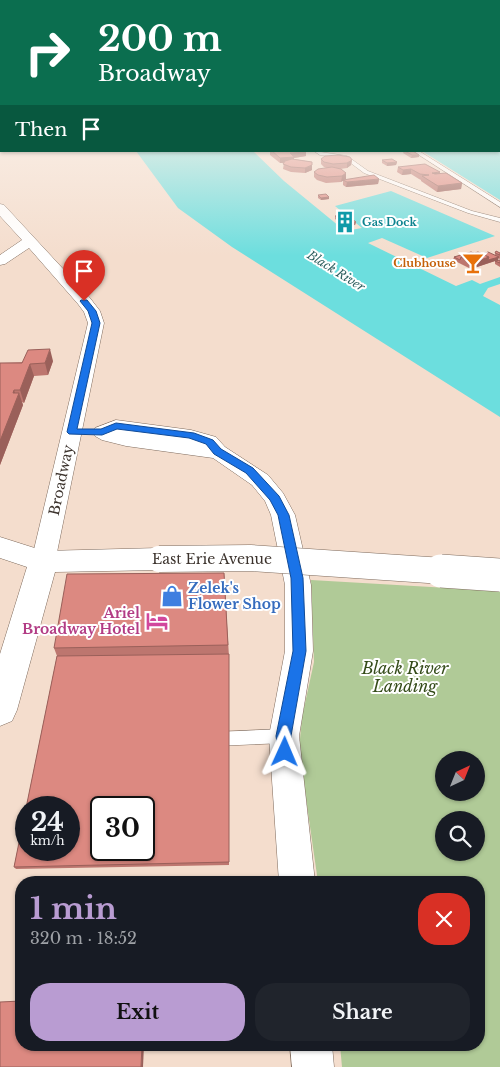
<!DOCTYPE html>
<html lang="en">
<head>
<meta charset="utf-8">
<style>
	body { margin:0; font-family:"Libre Baskerville",serif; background:#20242c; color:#f1f3f6; height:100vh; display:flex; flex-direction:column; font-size:19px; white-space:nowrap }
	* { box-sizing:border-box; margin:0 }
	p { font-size:16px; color:#9ea1a6 }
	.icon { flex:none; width:28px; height:28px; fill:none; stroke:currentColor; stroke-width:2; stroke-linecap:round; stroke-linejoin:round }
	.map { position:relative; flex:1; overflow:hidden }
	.details { position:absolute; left:15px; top:876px; width:470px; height:175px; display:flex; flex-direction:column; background:#171b24; border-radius:20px; box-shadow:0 1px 4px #0004 }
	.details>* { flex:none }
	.guide { position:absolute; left:0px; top:0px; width:500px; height:152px; box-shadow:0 1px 4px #0004; background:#0b6e4f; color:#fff; overflow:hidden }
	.needle { width:32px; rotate:43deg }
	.controls { position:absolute; left:435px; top:751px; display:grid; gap:10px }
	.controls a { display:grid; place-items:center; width:50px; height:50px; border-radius:50%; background:#171b24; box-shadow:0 1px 4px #0004; font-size:25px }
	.speed { position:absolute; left:15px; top:796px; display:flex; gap:10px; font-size:25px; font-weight:700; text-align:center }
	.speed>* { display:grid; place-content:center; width:65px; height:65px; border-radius:50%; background:#171b24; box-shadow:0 1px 4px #0004; line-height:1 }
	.speed small { font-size:12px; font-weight:400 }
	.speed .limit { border:2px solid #111; border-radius:8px; background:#fff; color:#111 }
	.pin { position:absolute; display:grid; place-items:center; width:42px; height:42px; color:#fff; margin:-51px -21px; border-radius:50% 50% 50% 0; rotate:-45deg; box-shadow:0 0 5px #0007 }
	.pin .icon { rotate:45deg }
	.me { position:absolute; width:55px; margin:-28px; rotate:1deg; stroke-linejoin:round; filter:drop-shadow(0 0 4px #0008) }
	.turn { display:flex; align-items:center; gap:18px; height:105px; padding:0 15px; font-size:22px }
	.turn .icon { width:65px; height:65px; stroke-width:2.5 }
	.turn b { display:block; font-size:35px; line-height:42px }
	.then { display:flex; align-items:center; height:48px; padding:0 15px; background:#0003; gap:10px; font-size:19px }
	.round { display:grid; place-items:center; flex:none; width:52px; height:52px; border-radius:20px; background:#20242c }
	.overview { display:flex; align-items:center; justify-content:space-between; height:85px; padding:0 15px }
	h1 { font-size:30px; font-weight:800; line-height:38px; color:#b99cd2 }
	.primary-button { display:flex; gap:10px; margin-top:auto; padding:10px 15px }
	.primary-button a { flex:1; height:58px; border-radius:20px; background:#b99cd2; color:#111; font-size:20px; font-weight:800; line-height:58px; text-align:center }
	.primary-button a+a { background:#20242c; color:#f1f3f6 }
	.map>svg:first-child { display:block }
	.green { fill:#b0ca97; fill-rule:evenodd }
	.water { fill:#6cdede }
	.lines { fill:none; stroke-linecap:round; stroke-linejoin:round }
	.lane-casing { stroke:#7f6b5d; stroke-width:1 }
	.street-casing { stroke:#7f6b5d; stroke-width:1 }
	.primary-casing { stroke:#7f6b5d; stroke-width:1 }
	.lane { fill:#fff; fill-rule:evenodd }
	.street { fill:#fff; fill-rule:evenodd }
	.primary { fill:#fff; fill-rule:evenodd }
	.primary-bridge-far1-casing { stroke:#7f6b5d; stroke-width:27; stroke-linecap:butt }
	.primary-bridge-casing { stroke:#7f6b5d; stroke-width:34; stroke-linecap:butt }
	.primary-bridge-far1 { stroke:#fff; stroke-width:26 }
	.primary-bridge { stroke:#fff; stroke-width:33 }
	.wall { fill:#bd766f }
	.shaded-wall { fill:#9a605a }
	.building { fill:#dc8981; stroke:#9a605a; fill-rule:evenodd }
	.route { fill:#1a73e8; stroke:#114b97 }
	.labels { text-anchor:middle; stroke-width:4; stroke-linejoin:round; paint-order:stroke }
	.far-culture-label { font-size:11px; font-weight:bold; fill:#0d838f; stroke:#fff; text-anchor:start }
	.far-food-label { font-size:11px; font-weight:bold; fill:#c56008; stroke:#fff; text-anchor:end }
	.far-water-label { font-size:12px; font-style:italic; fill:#2f6060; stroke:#fff }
	.street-label { font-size:14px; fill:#3c332d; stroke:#fff }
	.shop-label { font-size:14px; font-weight:bold; fill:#366cbe; stroke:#fff; text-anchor:start }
	.hotel-label { font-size:14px; font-weight:bold; fill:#b23c85; stroke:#fff; text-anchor:end }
	.near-park-label { font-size:16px; font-style:italic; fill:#354c1a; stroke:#fff }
</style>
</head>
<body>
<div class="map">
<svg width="500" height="1067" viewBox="0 0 500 1067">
	<rect width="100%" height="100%" fill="#f4ddcd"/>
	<path class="green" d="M311 580 500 591V1067H342L340 1045H479V882H318L299 750 302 717 314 662ZM444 760H476V792H444ZM444 820H476V852H444Z"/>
	<g class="water">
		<polygon points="499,107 500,107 500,200 422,151 499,151"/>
		<polygon points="136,151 253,151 284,181 345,231 362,228 335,206 391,191 495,236 427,258 382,238 368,243 456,286 472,280 480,284 500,277 500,284 488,288 483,296 500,305 500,417 232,247 178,208"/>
	</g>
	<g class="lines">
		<g class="lane-casing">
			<g id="lane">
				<polygon points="314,151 347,156 368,171 472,211 500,218 500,222 468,213 364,173 344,158 320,155"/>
				<polygon points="413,151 419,151 500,202 500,207"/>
				<polygon points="284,729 289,731 291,736 289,741 284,743 216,746 211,744 209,739 211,734 216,732"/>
			</g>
		</g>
		<g class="street-casing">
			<g id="street">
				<polygon points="0,204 4,205 90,298 100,311 104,323 55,562 52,569 43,571 34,569 31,562 88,323 84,312 78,304 29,248 5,264 0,265 0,255 22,240 0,216"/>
				<polygon points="116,420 191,430 216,437 225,447 268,475 283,493 295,515 311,585 313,651 299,736 315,882 279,882 269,736 285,651 285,585 271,515 265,501 252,485 213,458 126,446 102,440 95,436 92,432 95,428"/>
				<polygon points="290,1045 332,1045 334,1067 292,1067"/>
			</g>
		</g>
		<g class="primary-casing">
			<polygon id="primary" points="0,537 44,551 159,548 169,551 173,559 169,567 159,570 55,572 17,710 12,721 0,726 0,654 27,567 0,558"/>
		</g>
		<use href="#lane" class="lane"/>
		<use href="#street" class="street"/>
		<use href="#primary" class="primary"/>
		<g class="primary-bridge-far1-casing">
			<polyline id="primary-bridge-far1" points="159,559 250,558 458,572"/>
		</g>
		<g class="primary-bridge-casing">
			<polyline id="primary-bridge" points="441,571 500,575"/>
		</g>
		<use href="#primary-bridge-far1" class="primary-bridge-far1"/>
		<use href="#primary-bridge" class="primary-bridge"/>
	</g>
	<g class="wall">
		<polygon points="270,151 306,151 306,156 294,158 294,159 312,162 312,170 305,173 291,172 283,169 284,163 280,163 270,155"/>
		<polygon points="404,151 413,151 419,157 411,158 403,153"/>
		<polygon points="321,159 352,160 351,165 347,168 340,169 346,173 346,179 344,180 379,179 378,184 346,187 343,185 343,180 341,182 326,183 317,180 314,177 314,172 327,168 324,167 321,164"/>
		<polygon points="382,160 397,162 396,165 387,166 382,163"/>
		<polygon points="398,167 440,174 462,183 461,189 437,192 421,181 421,180 419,179 411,174 402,175 397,172"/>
		<polygon points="318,195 329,197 329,199 321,200 318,198"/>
		<polygon points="335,216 356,222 355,225 345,226 335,219"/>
		<polygon points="496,251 500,253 500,259 498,258 498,260 471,269 453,260 454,257 482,254 495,255"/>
		<polygon points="500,260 500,267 495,264 495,261"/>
		<polygon points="53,361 48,375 34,376 24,403 22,402 23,405 0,465 0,363"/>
		<polygon points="224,573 229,657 229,865 16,869 14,867 57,656 54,648"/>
	</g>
	<g class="shaded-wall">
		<polygon points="306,152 306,156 294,158 294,162 280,163 280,158 290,153"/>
		<polygon points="412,155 419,155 419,157 411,158"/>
		<polygon points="352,160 351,165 347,168 347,163"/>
		<polygon points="397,162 396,165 387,166 387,163"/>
		<polygon points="312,165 312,170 305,173 305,168"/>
		<polygon points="411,169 411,174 402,175 403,170"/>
		<polygon points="440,172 439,177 432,173"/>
		<polygon points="346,173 346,179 341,182 342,176"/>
		<polygon points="379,179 378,184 346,187 347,182"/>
		<polygon points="462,183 461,189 437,192 438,186"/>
		<polygon points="329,197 329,199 321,200 321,198"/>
		<polygon points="356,222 355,225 345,226 345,224"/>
		<polygon points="489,257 499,257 498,260 471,269 472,263"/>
		<polygon points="50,349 53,361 48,375 45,363"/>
		<polygon points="30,364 34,376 24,403 20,390"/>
		<polygon points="14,390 17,399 19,393 23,405 0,465 0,441 13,393"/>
		<polygon points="142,1045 144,1045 143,1067 141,1067"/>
	</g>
	<g class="building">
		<polygon points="272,151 306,151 306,152 290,153 294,157 280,158"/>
		<polygon points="405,151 413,151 419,155 412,155"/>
		<polygon points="338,155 350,157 352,160 347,163 333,164 324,162 321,159 325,156"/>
		<polygon points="292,159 312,162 312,165 305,168 291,167 283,164 285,161"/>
		<polygon points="392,159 397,162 387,163 382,160"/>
		<polygon points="425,164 440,172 432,173 435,174 446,173 462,183 438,186 422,176 429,175 420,174 411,169 403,170 398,167"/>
		<polygon points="332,167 341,169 346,173 342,176 327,177 318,175 314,172 318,169"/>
		<polygon points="374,175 379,179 347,182 343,180"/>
		<polygon points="326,194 329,197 321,198 318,195"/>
		<polygon points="346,214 356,222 345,224 335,216"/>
		<polygon points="496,251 500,253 500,255 495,253"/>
		<polygon points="471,252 474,253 461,257 460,260 454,257"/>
		<polygon points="478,252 489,257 472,263 461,257"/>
		<polygon points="488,252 499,257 488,260 489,257 482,254"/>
		<polygon points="500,260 500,263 495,261"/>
		<polygon points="50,349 45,363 30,364 20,390 14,390 13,393 19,393 0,441 0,363 22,363 28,350"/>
		<polygon points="224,573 228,645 54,648 67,574"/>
		<path d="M229 654V862L14 867 57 656ZM26 808H69V850H26ZM101 808H144V850H101Z"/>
		<polygon points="21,1001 21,1045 142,1045 141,1067 0,1067 0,1002"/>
	</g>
	<linearGradient id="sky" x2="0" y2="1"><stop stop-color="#76c5e4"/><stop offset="0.42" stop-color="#faf0e8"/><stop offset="1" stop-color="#faf0e8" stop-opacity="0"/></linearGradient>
	<rect width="500" height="256" fill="url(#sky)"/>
	<polygon class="route" points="81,300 87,300 96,311 100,323 77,429 101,429 116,423 194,433 213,440 221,449 253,468 279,496 289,515 303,578 306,651 291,736 292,752 290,757 285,759 279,757 276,736 293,651 291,578 278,515 270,500 246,473 214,454 206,444 189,438 117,429 102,435 69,434 67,432 92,323 88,311 80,301"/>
	<defs>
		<g id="building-bare" transform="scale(1.725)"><path d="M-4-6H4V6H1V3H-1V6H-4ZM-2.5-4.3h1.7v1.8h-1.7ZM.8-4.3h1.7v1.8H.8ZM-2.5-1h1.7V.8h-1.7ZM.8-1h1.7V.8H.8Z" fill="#0f9aa8" stroke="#fff" stroke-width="2.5" paint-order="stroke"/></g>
		<g id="bar-bare" transform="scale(1.725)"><path d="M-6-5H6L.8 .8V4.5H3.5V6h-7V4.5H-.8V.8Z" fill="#e8710a" stroke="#fff" stroke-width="2.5" paint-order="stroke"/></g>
		<g id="shop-bare" transform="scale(1.725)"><path d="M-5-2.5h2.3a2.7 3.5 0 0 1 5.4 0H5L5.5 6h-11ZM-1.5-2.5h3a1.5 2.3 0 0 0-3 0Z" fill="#3f7fe0" stroke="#fff" stroke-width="2.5" paint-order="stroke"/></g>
		<g id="hotel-bare" transform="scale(1.725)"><path d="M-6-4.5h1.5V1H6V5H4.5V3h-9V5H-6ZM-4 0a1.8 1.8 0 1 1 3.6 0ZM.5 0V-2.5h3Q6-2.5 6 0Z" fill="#d1479c" stroke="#fff" stroke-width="2.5" paint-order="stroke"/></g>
	</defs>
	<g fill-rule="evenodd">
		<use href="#building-bare" x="345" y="222"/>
		<use href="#bar-bare" x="473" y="263"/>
		<use href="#shop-bare" x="172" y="596"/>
		<use href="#hotel-bare" x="157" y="621"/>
	</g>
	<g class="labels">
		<g class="far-culture-label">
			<text x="362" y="226">Gas Dock</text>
		</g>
		<g class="far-food-label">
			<text x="456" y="267">Clubhouse</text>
		</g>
		<g class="far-water-label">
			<text transform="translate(336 271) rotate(32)" y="4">Black River</text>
		</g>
		<g class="street-label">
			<text transform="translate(61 480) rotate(-78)" y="5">Broadway</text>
			<text x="212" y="564">East Erie Avenue</text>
		</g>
		<g class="shop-label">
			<text x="188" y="593">Zelek's<tspan x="188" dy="16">Flower Shop</tspan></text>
		</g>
		<g class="hotel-label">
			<text x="140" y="618">Ariel<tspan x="140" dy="16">Broadway Hotel</tspan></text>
		</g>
		<g class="near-park-label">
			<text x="405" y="674">Black River<tspan x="405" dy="18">Landing</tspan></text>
		</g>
	</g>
</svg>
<div class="controls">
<a><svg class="needle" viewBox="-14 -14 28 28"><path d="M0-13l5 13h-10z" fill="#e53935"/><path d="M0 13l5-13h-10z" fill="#9ea1a6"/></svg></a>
<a><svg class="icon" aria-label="search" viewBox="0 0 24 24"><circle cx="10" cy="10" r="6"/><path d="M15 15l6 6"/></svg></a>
</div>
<div class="speed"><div>24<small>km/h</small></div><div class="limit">30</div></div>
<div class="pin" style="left:84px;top:301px;background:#d93025"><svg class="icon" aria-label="arrive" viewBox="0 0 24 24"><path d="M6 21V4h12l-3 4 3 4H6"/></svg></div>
<svg class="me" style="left:285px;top:752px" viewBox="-20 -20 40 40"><path d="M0-17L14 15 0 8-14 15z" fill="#1a73e8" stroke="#fff" stroke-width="4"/></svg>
<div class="guide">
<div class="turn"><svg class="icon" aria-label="right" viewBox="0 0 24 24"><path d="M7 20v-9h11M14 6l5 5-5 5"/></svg><div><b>200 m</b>Broadway</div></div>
<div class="then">Then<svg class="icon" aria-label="arrive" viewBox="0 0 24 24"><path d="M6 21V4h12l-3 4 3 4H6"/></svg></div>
</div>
<section class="details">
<div class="overview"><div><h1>1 min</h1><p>320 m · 18:52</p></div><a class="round" style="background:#d93025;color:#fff"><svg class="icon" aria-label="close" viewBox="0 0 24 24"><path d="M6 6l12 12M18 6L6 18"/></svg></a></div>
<div class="primary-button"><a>Exit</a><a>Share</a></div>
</section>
</div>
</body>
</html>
